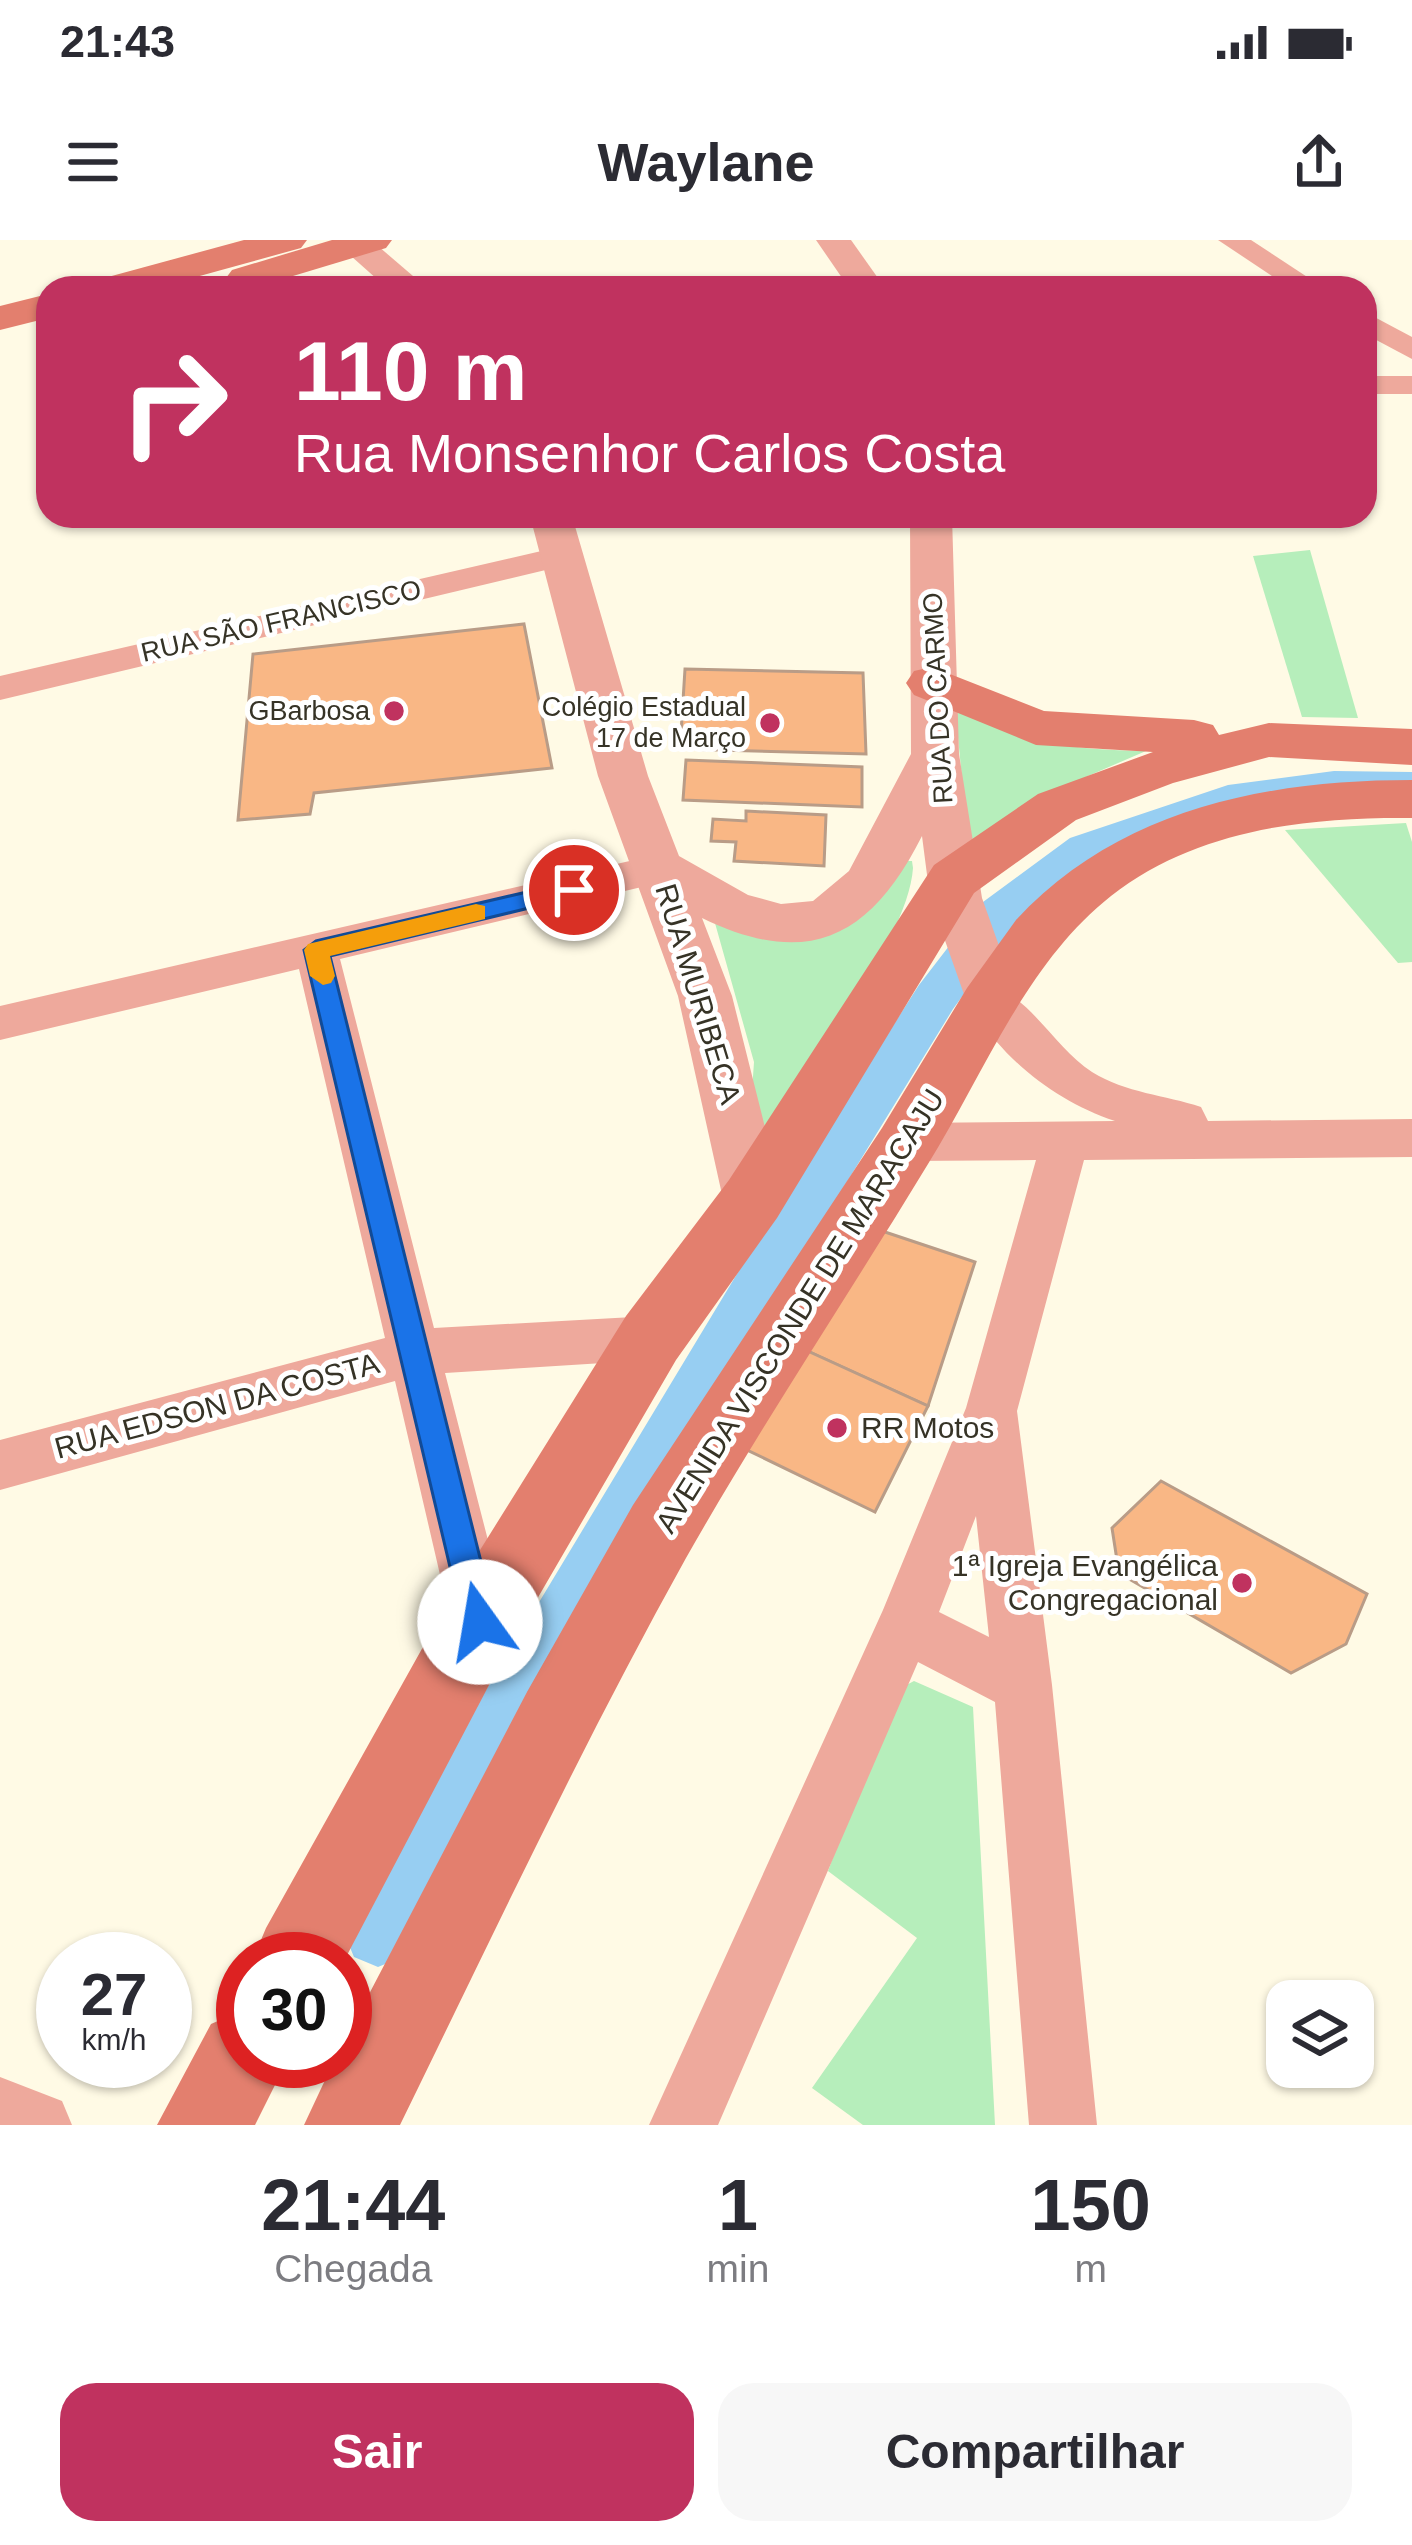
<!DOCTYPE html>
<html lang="pt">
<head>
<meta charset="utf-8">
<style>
	body { margin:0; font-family:Arial,sans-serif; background:#f7f7f7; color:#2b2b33; height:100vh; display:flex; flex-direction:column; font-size:45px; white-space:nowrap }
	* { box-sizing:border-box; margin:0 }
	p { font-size:39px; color:#7c7c81 }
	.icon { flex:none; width:66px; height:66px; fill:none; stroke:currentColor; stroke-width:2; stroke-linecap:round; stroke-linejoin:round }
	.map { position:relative; height:1885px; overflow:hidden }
	.side { display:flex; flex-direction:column; background:#fff; flex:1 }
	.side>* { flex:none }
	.banner { position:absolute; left:36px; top:36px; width:1341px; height:252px; border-radius:36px; box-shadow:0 3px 9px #0004; background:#c0325f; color:#fff; overflow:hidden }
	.tools { position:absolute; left:1266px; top:1740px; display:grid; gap:24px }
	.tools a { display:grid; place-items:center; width:108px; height:108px; border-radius:24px; background:#fff; box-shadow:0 3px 9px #0004; font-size:60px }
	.speed { position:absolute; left:36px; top:1692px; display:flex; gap:24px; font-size:60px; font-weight:700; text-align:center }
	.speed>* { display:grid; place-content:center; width:156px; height:156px; border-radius:50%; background:#fff; box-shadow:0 3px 9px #0004; line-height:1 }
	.speed small { font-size:30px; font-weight:400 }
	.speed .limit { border:18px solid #d22; background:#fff; color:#111 }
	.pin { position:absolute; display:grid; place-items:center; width:102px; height:102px; color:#fff; margin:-51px; border:6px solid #fff; border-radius:50%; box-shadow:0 3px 12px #0007 }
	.me { position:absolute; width:132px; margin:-66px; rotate:347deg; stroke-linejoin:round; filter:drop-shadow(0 0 9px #0008) }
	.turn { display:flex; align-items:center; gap:42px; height:252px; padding:0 60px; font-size:54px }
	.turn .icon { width:156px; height:156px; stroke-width:2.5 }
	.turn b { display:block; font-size:84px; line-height:102px }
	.eta { display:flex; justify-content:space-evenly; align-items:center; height:204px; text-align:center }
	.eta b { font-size:72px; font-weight:700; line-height:84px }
	.primary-button { display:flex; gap:24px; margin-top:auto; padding:24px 60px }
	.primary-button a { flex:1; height:138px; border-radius:36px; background:#c0325f; color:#fff; font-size:48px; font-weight:700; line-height:138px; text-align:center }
	.primary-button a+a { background:#f7f7f7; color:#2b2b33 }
	.status { display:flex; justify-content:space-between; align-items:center; height:84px; padding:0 60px; background:#fff; direction:ltr }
	.status svg { height:33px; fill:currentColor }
	header { display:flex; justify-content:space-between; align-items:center; height:156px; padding:0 60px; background:#fff; font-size:54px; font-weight:700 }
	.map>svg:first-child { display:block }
	.green { fill:#b6eebb }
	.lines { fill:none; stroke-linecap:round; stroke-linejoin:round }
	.canal { fill:#97cef2; fill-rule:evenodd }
	.building { fill:#f9b785; stroke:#b99c87; stroke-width:3 }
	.minor { fill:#eea99c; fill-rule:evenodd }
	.tertiary { fill:#eea99c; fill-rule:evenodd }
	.secondary { fill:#e37f6e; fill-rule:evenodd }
	.route { fill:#1a73e8; stroke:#114b97; stroke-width:3 }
	.slow { fill:#f59e0b }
	.poi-dot { fill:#c0325f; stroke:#fff; stroke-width:4.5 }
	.labels { text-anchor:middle; stroke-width:10; stroke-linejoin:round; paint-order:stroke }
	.far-street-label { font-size:27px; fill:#363326; stroke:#fff }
	.far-poi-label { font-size:27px; fill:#363326; stroke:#fff; text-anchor:end }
	.street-label { font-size:30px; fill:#363326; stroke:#fff }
	.poi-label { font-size:30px; fill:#363326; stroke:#fff; text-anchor:start }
</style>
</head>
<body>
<div class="status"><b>21:43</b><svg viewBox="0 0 49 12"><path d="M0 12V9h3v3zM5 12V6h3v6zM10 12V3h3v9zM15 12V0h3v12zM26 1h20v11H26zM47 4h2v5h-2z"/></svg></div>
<header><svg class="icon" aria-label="menu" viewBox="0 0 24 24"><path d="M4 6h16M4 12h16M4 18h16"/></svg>Waylane<svg class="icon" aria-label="share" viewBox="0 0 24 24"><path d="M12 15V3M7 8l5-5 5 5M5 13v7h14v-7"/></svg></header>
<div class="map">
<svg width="1412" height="1885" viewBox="0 0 1412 1885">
	<rect width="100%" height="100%" fill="#fffae5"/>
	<g class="green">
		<polygon points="1310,310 1358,478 1302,477 1253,316"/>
		<path d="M955 466C1021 505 1071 509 1146 511L1088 536 969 611Z"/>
		<polygon points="1406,583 1412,602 1412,722 1398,723 1285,590"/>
		<path d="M898 621H912L913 628C908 704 794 843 748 909L754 822 713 676 827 689Z"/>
		<polygon points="914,1441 973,1467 995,1885 863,1885 812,1848 917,1698 828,1631 895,1451"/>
	</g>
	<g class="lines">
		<polygon class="canal" points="1334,531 1412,532 1412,560 1334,559 1233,573 1100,620 1015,684 953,769 823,981 402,1717 378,1727 354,1717 344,1693 354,1669 787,951 919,745 983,662 1070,598 1228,545"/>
	</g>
	<g class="building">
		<polygon points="524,384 552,528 314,553 310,574 238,580 253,414"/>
		<polygon points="685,429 863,433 866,514 680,509"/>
		<polygon points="686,520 862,527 862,567 683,560"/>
		<polygon points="746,571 826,575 824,626 734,621 736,602 711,601 713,579 746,581"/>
		<polygon points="873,988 975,1022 928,1166 801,1108"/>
		<polygon points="801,1108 928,1166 875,1272 745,1209"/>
		<polygon points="1161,1241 1367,1354 1346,1404 1291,1433 1119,1333 1112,1288"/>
	</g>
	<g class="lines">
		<g class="minor">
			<polygon points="1218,0 1251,0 1324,48 1290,48"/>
			<polygon points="1365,72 1412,97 1412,119 1365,94"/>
			<rect x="1365" y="136" width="47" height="18"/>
			<polygon points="563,306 575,309 580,316 575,323 0,460 0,436"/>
			<polygon points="660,614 675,619 681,629 675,639 340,719 434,1088 651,1076 669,1082 677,1098 669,1114 651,1120 445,1133 509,1382 500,1402 480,1410 460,1402 451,1382 395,1141 0,1250 0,1200 385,1098 299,729 0,800 0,766"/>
			<path d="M991 745C1031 758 1056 809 1092 832 1126 853 1165 855 1201 867L1208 881 1412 879V917L1084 920 1017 1171 1052 1445 1097 1885H1029L995 1462 918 1422 718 1885H649L883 1370 966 1168 1036 920 907 921 890 915 883 902 890 889 907 883 1115 881C1056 862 999 817 969 762L975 750ZM976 1276 989 1397 939 1372Z"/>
			<polygon points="0,1837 62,1861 72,1885 0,1885"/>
		</g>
		<g class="tertiary">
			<polygon points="333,0 371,0 427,48 387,48"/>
			<polygon points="816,0 851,0 885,48 849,48"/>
			<path d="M530 276H572L648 536 679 616 748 655 781 664 813 661 849 631 911 514 910 276H952L959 514 982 658 1019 762 1010 777 991 783 972 777 930 658 922 596C871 697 809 730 702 678L732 756 783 959 774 977 753 984 732 977 723 959 678 756 598 536Z"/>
		</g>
		<g class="secondary">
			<polygon points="244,0 307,0 301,8 156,48 91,48 97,40"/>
			<polygon points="332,0 392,0 386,8 253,48 232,46 226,38 232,30"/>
			<polygon points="48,54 48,78 0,90 0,66"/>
			<polygon points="932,427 1044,471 1194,480 1213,485 1219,495 1269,483 1412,489 1412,525 1269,517 1173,543 1076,580 974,653 777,978 676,1120 508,1409 345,1719 253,1719 266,1688 452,1355 626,1076 729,940 934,625 1038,554 1153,512 1036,505 914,455 906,443 914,431"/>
			<path d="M1412 540V578C1307 577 1197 589 1111 656 1025 724 984 834 928 924 848 1056 762 1184 686 1318 583 1503 493 1695 400 1885H304L334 1821H345V1800L527 1452 633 1265 882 888 967 748 1016 680C1119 569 1266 540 1412 540Z"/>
			<polygon points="243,1770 243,1821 287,1821 255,1885 157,1885 211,1784"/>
		</g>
	</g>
	<polygon class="route" points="574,641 586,650 583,655 330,716 496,1382 491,1394 480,1398 468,1394 463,1382 304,710 316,701"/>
	<polygon class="slow" points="476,664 485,666 485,679 330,716 335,736 331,743 323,745 310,736 304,710 308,704"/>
	<g class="poi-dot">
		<circle cx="394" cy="471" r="12"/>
		<circle cx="770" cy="483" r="12"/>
		<circle cx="837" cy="1188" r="12"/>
		<circle cx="1242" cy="1343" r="12"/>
	</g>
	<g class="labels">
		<g class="far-street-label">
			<text transform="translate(281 381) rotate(-13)" y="9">RUA SÃO FRANCISCO</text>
			<text transform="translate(938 458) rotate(-93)" y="9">RUA DO CARMO</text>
		</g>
		<g class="far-poi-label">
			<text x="746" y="476">Colégio Estadual<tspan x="746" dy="31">17 de Março</tspan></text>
			<text x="370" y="480">GBarbosa</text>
		</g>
		<g class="street-label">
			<text transform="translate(698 754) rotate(73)" y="10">RUA MURIBECA</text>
			<text transform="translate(800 1071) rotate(-58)" y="10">AVENIDA VISCONDE DE MARACAJU</text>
			<text transform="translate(217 1166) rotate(-15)" y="10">RUA EDSON DA COSTA</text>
		</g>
		<g class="poi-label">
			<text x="861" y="1198">RR Motos</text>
			<text x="1218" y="1336" text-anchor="end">1ª Igreja Evangélica<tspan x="1218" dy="34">Congregacional</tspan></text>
		</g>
	</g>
</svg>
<div class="tools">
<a><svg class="icon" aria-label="layers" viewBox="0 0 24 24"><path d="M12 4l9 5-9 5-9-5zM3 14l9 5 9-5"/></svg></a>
</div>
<div class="speed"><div>27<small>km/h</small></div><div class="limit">30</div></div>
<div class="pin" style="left:574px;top:650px;background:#d93025"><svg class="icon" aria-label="arrive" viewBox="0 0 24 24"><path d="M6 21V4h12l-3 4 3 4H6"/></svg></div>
<svg class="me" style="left:480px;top:1382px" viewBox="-20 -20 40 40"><circle r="19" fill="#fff"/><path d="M0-13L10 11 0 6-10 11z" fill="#1a73e8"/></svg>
<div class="banner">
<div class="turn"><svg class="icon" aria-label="right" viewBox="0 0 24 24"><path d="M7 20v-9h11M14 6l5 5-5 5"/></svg><div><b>110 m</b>Rua Monsenhor Carlos Costa</div></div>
</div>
</div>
<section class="side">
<div class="eta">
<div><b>21:44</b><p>Chegada</p></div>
<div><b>1</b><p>min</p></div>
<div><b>150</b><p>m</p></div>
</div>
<div class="primary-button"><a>Sair</a><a>Compartilhar</a></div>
</section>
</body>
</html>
